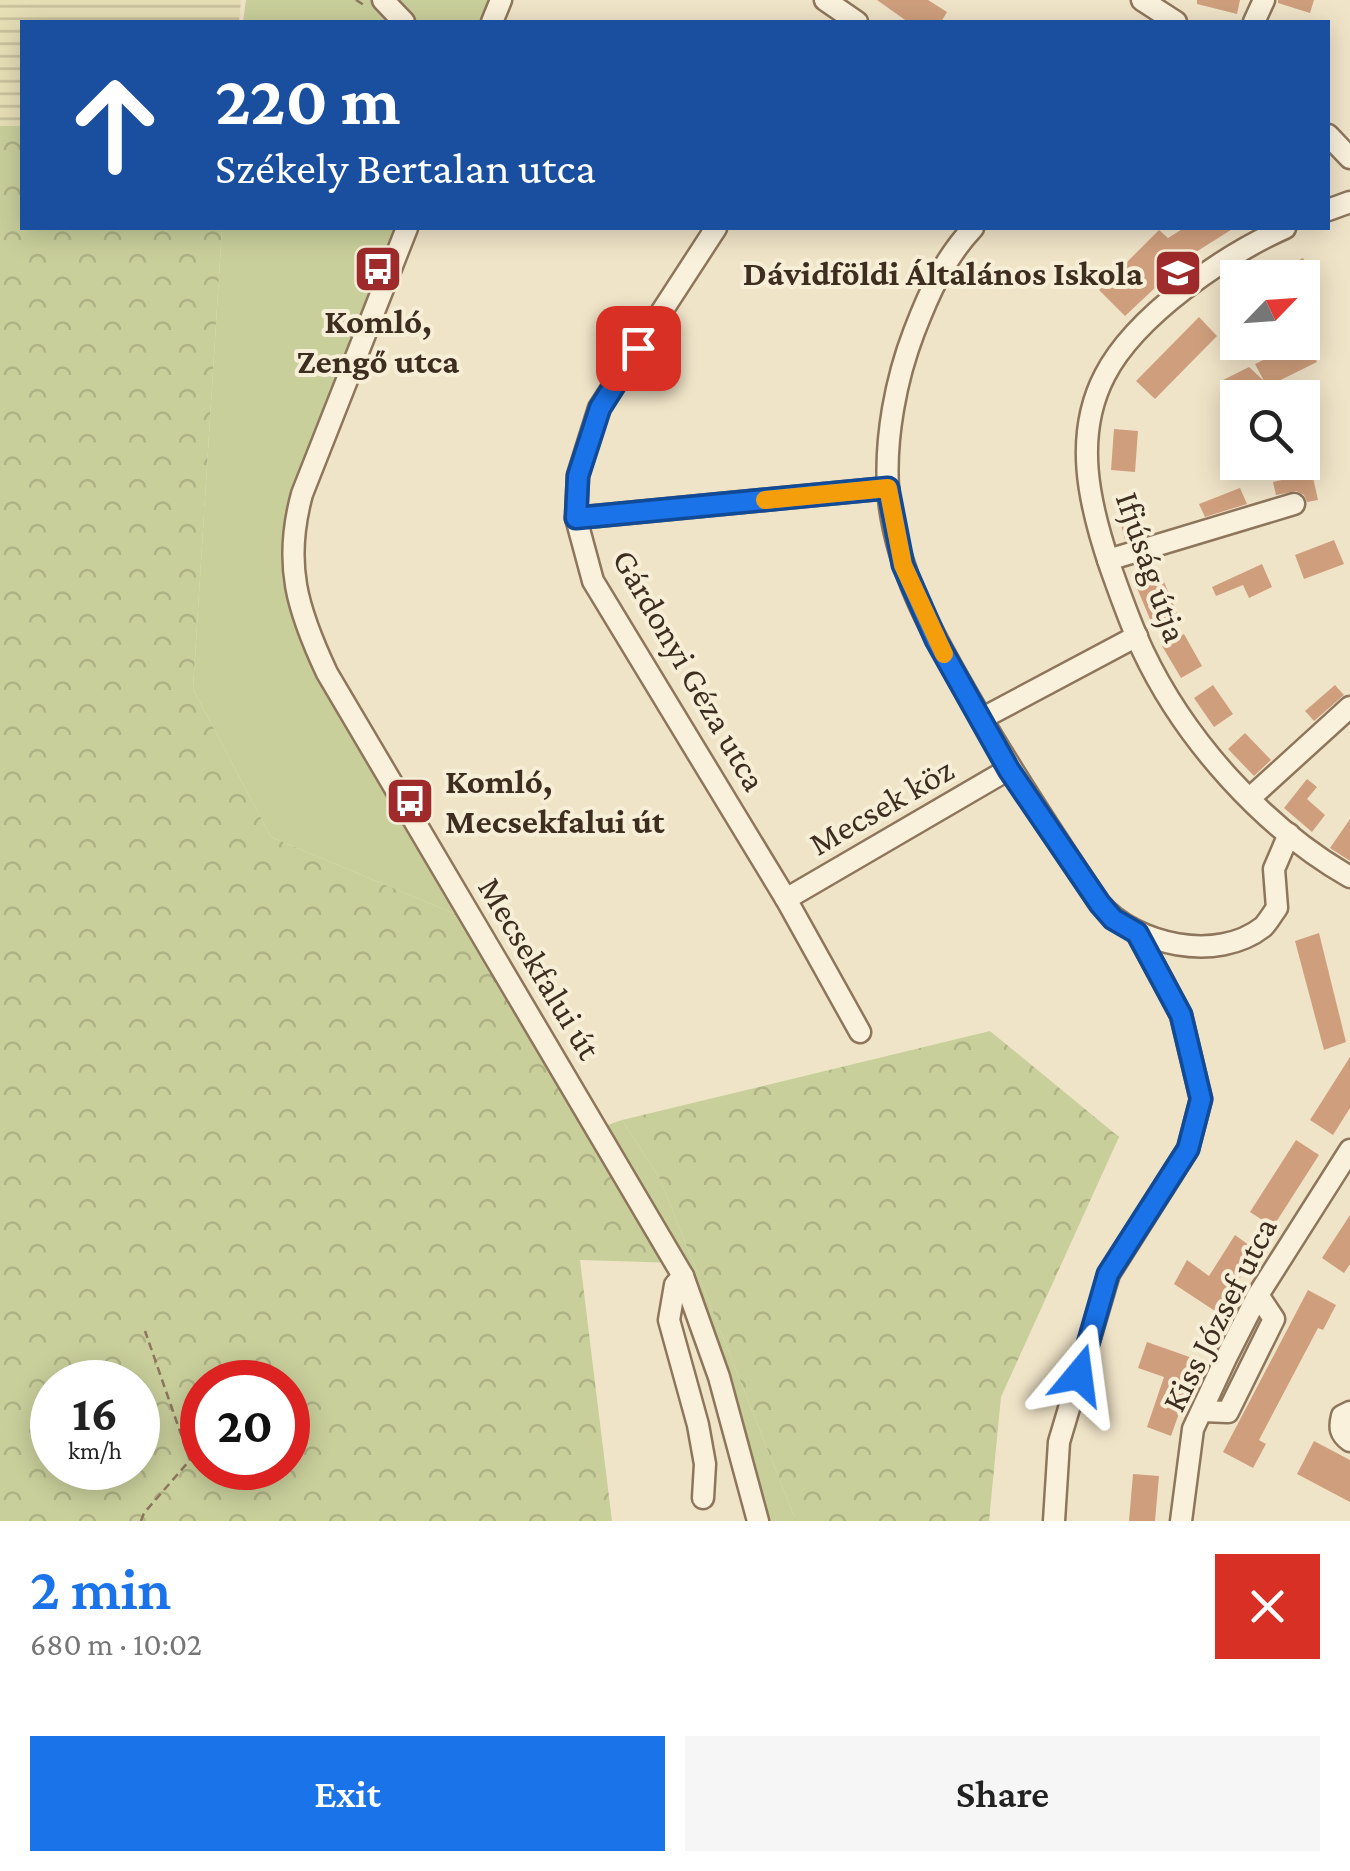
<!DOCTYPE html>
<html lang="en">
<head>
<meta charset="utf-8">
<style>
	body { margin:0; font-family:"Crimson Pro",serif; background:#f6f6f6; color:#222; height:100vh; display:flex; flex-direction:column; font-size:38px; white-space:nowrap }
	* { box-sizing:border-box; margin:0 }
	p { font-size:32px; color:#767676 }
	.icon { flex:none; width:55px; height:55px; fill:none; stroke:currentColor; stroke-width:2; stroke-linecap:round; stroke-linejoin:round }
	.map { position:relative; height:1521px; overflow:hidden }
	.sheet { display:flex; flex-direction:column; background:#fff; flex:1 }
	.sheet>* { flex:none }
	.hud { position:absolute; left:20px; top:20px; width:1310px; height:210px; border-radius:0px; box-shadow:0 5px 25px #0003; background:#1a4fa0; color:#fff; overflow:hidden }
	.needle { width:65px; rotate:65deg }
	.buttons { position:absolute; left:1220px; top:260px; display:grid; gap:20px }
	.buttons a { display:grid; place-items:center; width:100px; height:100px; border-radius:0px; background:#fff; box-shadow:0 5px 25px #0003; font-size:50px }
	.speed { position:absolute; left:30px; top:1360px; display:flex; gap:20px; font-size:50px; font-weight:700; text-align:center }
	.speed>* { display:grid; place-content:center; width:130px; height:130px; border-radius:50%; background:#fff; box-shadow:0 5px 25px #0003; line-height:1 }
	.speed small { font-size:25px; font-weight:400 }
	.speed .limit { border:15px solid #d22; background:#fff; color:#111 }
	.pin { position:absolute; display:grid; place-items:center; width:85px; height:85px; color:#fff; margin:-42px; border-radius:20px; box-shadow:0 5px 15px #0006 }
	.me { position:absolute; width:110px; margin:-55px; rotate:16deg; stroke-linejoin:round; filter:drop-shadow(0 0 8px #0008) }
	.turn { display:flex; align-items:center; gap:35px; height:210px; padding:0 30px; font-size:45px }
	.turn .icon { width:130px; height:130px; stroke-width:2.5 }
	.turn b { display:block; font-size:70px; line-height:85px }
	.round { display:grid; place-items:center; flex:none; width:105px; height:105px; border-radius:0px; background:#f6f6f6 }
	.head { display:flex; align-items:center; justify-content:space-between; height:170px; padding:0 30px }
	h1 { font-size:60px; font-weight:600; line-height:75px; color:#1a73e8 }
	.action { display:flex; gap:20px; margin-top:auto; padding:20px 30px }
	.action a { flex:1; height:115px; border-radius:0px; background:#1a73e8; color:#fff; font-size:40px; font-weight:600; line-height:115px; text-align:center }
	.action a+a { background:#f6f6f6; color:#222 }
	.map>svg:first-child { display:block }
	.farmland { fill:url(#farmland-rules) }
	.grass { fill:#c9cf9b }
	.forest { fill:url(#forest-crowns); fill-rule:evenodd }
	.building { fill:#cf9f7d }
	.lines { fill:none; stroke-linecap:round; stroke-linejoin:round }
	.minor-casing { stroke:#8d765c; stroke-width:25 }
	.path { stroke:#8d765c; stroke-width:2.5; stroke-dasharray:8 5; stroke-linecap:butt }
	.minor { stroke:#faf1dc; stroke-width:20 }
	.route-casing { stroke:#114b97; stroke-width:25 }
	.route { stroke:#1a73e8; stroke-width:18 }
	.slow { stroke:#f59e0b; stroke-width:18 }
	.labels { text-anchor:middle; stroke-width:8; stroke-linejoin:round; paint-order:stroke }
	.poi-label { font-size:35px; font-weight:bold; fill:#3d2e20; stroke:#f7eed8; text-anchor:end }
	.street-label { font-size:35px; fill:#3d2e20; stroke:#f7eed8 }
</style>
</head>
<body>
<div class="map">
<svg width="1350" height="1521" viewBox="0 0 1350 1521">
	<defs>
		<pattern id="farmland-rules" width="6" height="5" patternUnits="userSpaceOnUse" patternTransform="scale(2.5)"><rect width="6" height="5" fill="#e6deb5"/><path d="M0 2.5h6" fill="none" stroke="#c6bf9b"/></pattern>
		<pattern id="forest-crowns" width="20" height="18" patternUnits="userSpaceOnUse" patternTransform="scale(2.5)"><rect width="20" height="18" fill="#c9cf9b"/><path d="M2 6a3 3 0 1 1 6 0M12 15a3 3 0 1 1 6 0" fill="none" stroke="#aeb285"/></pattern>
	</defs>
	<rect width="100%" height="100%" fill="#f0e4c8"/>
	<polygon class="farmland" points="0,0 241,0 239,22 22,22 22,126 0,126"/>
	<g class="grass">
		<polygon points="246,0 501,0 492,22 243,22"/>
		<polygon points="222,228 407,228 302,494 299,600 474,922 271,837 193,689"/>
		<polygon points="622,1120 660,1179 796,1521 758,1521 702,1323 599,1128"/>
	</g>
	<g class="forest">
		<path d="M0 126H22V228H222L193 689 271 837 474 922 677 1263 580 1260 612 1521H0ZM52 1382H138V1468H52ZM202 1382H288V1468H202Z"/>
		<polygon points="990,1031 1119,1137 1001,1397 989,1521 796,1521 660,1179 622,1120"/>
	</g>
	<g class="building">
		<polygon points="877,0 928,0 947,12 941,22 908,22"/>
		<polygon points="1197,0 1240,0 1237,14 1197,4"/>
		<polygon points="1278,0 1314,0 1310,13 1278,3"/>
		<polygon points="1184,228 1234,228 1188,257 1125,316 1099,290 1159,230 1168,238"/>
		<polygon points="1303,258 1314,278 1265,278"/>
		<polygon points="1238,292 1238,331 1222,300"/>
		<polygon points="1199,317 1217,336 1155,399 1136,381"/>
		<polygon points="1306,339 1317,362 1244,398 1238,398 1234,402 1223,380 1249,367 1264,381 1255,364"/>
		<polygon points="1114,429 1138,431 1135,472 1111,470"/>
		<polygon points="1312,473 1318,500 1307,502 1304,495 1296,491 1276,495 1273,482"/>
		<polygon points="1240,488 1247,504 1205,517 1199,504"/>
		<polygon points="1135,505 1144,535 1125,540 1117,510"/>
		<polygon points="1334,540 1344,564 1304,579 1295,555"/>
		<polygon points="1262,564 1272,587 1249,598 1243,585 1216,596 1212,587"/>
		<polygon points="1162,577 1177,613 1152,624 1137,588"/>
		<polygon points="1184,634 1202,666 1181,678 1162,646"/>
		<polygon points="1213,685 1233,714 1214,727 1194,698"/>
		<polygon points="1335,685 1344,695 1314,721 1305,711"/>
		<polygon points="1245,733 1271,760 1254,776 1228,749"/>
		<polygon points="1307,779 1317,787 1307,799 1325,815 1312,832 1284,808"/>
		<polygon points="1350,819 1350,861 1330,848"/>
		<polygon points="1319,933 1346,1042 1324,1050 1295,941"/>
		<polygon points="1350,1057 1350,1108 1333,1135 1310,1120"/>
		<polygon points="1296,1140 1319,1155 1273,1227 1250,1212"/>
		<polygon points="1350,1215 1350,1264 1344,1273 1322,1258"/>
		<polygon points="1235,1235 1257,1251 1218,1313 1174,1284 1187,1260 1209,1276"/>
		<polygon points="1308,1290 1336,1305 1323,1330 1318,1328 1259,1440 1266,1444 1253,1468 1223,1452"/>
		<polygon points="1147,1342 1198,1360 1171,1436 1147,1427 1164,1377 1138,1368"/>
		<polygon points="1314,1441 1350,1460 1350,1502 1297,1474"/>
		<polygon points="1133,1474 1159,1476 1155,1521 1129,1521"/>
	</g>
	<g class="lines">
		<g class="minor-casing">
			<g id="minor">
				<polyline points="383,0 404,22"/>
				<polyline points="825,0 857,22"/>
				<polyline points="1142,0 1176,22"/>
				<polyline points="492,22 501,0"/>
				<polyline points="1254,22 1264,0"/>
				<polyline points="1328,135 1350,158"/>
				<polyline points="1328,210 1350,202"/>
				<path d="M407 228 302 494C283 564 297 609 327 673L683 1276 719 1377 758 1521"/>
				<polyline points="716,228 599,408 578,475 576,518 593,581 786,899 860,1032"/>
				<path d="M973 228C944 259 929 293 914 332 896 379 885 437 888 488 893 565 932 634 970 699 1010 769 1054 836 1100 904 1136 945 1217 963 1263 927 1268 922 1273 913 1277 908L1274 869 1289 834"/>
				<path d="M1285 228C1225 255 1136 315 1105 375 1073 436 1089 504 1110 566 1120 594 1130 623 1143 651 1185 740 1264 828 1350 877"/>
				<polyline points="576,518 888,488"/>
				<polyline points="1108,560 1294,504"/>
				<polyline points="981,719 1137,636"/>
				<polyline points="1250,798 1350,707"/>
				<polyline points="786,899 1009,769"/>
				<polyline points="683,1276 675,1285 669,1320 698,1425 705,1464 703,1498"/>
				<polyline points="1202,1411 1228,1412 1274,1319 1258,1295"/>
				<path d="M1350 1412 1342 1416C1339 1428 1340 1434 1350 1441"/>
				<polyline points="1054,1521 1059,1442 1109,1274 1188,1149 1201,1099 1181,1015 1137,933"/>
				<polyline points="1181,1521 1193,1429 1226,1358 1258,1295 1350,1150"/>
			</g>
		</g>
		<g class="path">
			<polyline points="356,0 367,7"/>
			<polyline points="141,1521 144,1513 190,1460 145,1331"/>
		</g>
		<use href="#minor" class="minor"/>
	</g>
	<g class="lines">
		<g class="route-casing">
			<polyline id="route" points="638,348 600,408 578,476 576,518 888,488 903,565 936,640 1009,770 1100,904 1113,919 1137,933 1181,1015 1201,1099 1188,1149 1108,1274 1079,1375"/>
		</g>
		<use href="#route" class="route"/>
		<polyline class="slow" points="765,500 888,488 903,565 944,654"/>
	</g>
	<defs>
		<g id="bus-square" transform="scale(2.5)"><rect x="-9" y="-9" width="18" height="18" rx="4" fill="#9e2a2b" stroke="#f7eed8"/><path d="M-5-6H5V4H4V6H2V4H-2V6H-4V4H-5ZM-3.5-4V0h7V-4ZM-3.5 1.2v1.5H-2V1.2ZM2 1.2v1.5H3.5V1.2Z" fill="#fff"/></g>
		<g id="school-square" transform="scale(2.5)"><rect x="-9" y="-9" width="18" height="18" rx="4" fill="#9e2a2b" stroke="#f7eed8"/><path d="M0-5L7-2L0 1L-7-2ZM-4 1L0 2.5L4 1V4Q0 6-4 4Z" fill="#fff"/></g>
	</defs>
	<g fill-rule="evenodd">
		<use href="#bus-square" x="378" y="269"/>
		<use href="#school-square" x="1178" y="273"/>
		<use href="#bus-square" x="410" y="801"/>
	</g>
	<g class="labels">
		<g class="poi-label">
			<text x="1143" y="285">Dávidföldi Általános Iskola</text>
			<text x="378" y="333" text-anchor="middle">Komló,<tspan x="378" dy="40">Zengő utca</tspan></text>
			<text x="445" y="793" text-anchor="start">Komló,<tspan x="445" dy="40">Mecsekfalui út</tspan></text>
		</g>
		<g class="street-label">
			<text transform="translate(1152 567) rotate(71)" y="12">Ifjúság útja</text>
			<text transform="translate(690 670) rotate(60)" y="12">Gárdonyi Géza utca</text>
			<text transform="translate(881 806) rotate(-30)" y="12">Mecsek köz</text>
			<text transform="translate(540 968) rotate(59)" y="12">Mecsekfalui út</text>
			<text transform="translate(1219 1314) rotate(-63)" y="12">Kiss József utca</text>
		</g>
	</g>
</svg>
<div class="buttons">
<a><svg class="needle" viewBox="-14 -14 28 28"><path d="M0-13l5 13h-10z" fill="#e53935"/><path d="M0 13l5-13h-10z" fill="#767676"/></svg></a>
<a><svg class="icon" aria-label="search" viewBox="0 0 24 24"><circle cx="10" cy="10" r="6"/><path d="M15 15l6 6"/></svg></a>
</div>
<div class="speed"><div>16<small>km/h</small></div><div class="limit">20</div></div>
<div class="pin" style="left:638px;top:348px;background:#d93025"><svg class="icon" aria-label="arrive" viewBox="0 0 24 24"><path d="M6 21V4h12l-3 4 3 4H6"/></svg></div>
<svg class="me" style="left:1079px;top:1375px" viewBox="-20 -20 40 40"><path d="M0-17L14 15 0 8-14 15z" fill="#1a73e8" stroke="#fff" stroke-width="4"/></svg>
<div class="hud">
<div class="turn"><svg class="icon" aria-label="ahead" viewBox="0 0 24 24"><path d="M12 20V5M6 11l6-6 6 6"/></svg><div><b>220 m</b>Székely Bertalan utca</div></div>
</div>
</div>
<section class="sheet">
<div class="head"><div><h1>2 min</h1><p>680 m · 10:02</p></div><a class="round" style="background:#d93025;color:#fff"><svg class="icon" aria-label="close" viewBox="0 0 24 24"><path d="M6 6l12 12M18 6L6 18"/></svg></a></div>
<div class="action"><a>Exit</a><a>Share</a></div>
</section>
</body>
</html>
